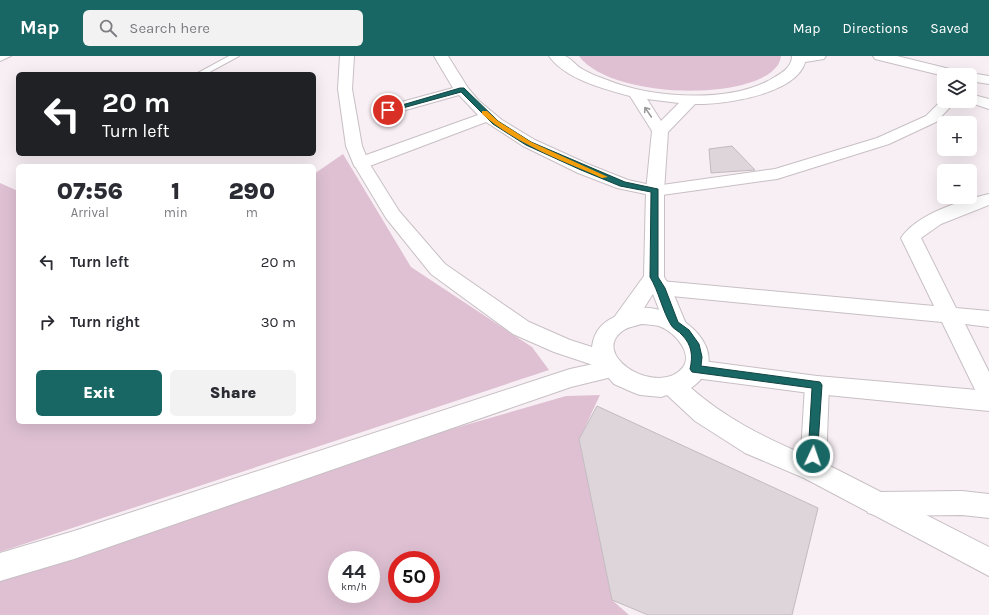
<!DOCTYPE html>
<html lang="en">
<head>
<meta charset="utf-8">
<style>
	body { margin:0; font-family:Karla,sans-serif; background:#f2f2f3; color:#2b2b33; height:100vh; display:flex; flex-direction:column; font-size:15px; white-space:nowrap }
	* { box-sizing:border-box; margin:0 }
	p { font-size:13px; color:#7c7c81 }
	.icon { flex:none; width:22px; height:22px; fill:none; stroke:currentColor; stroke-width:2; stroke-linecap:round; stroke-linejoin:round }
	.map { position:relative; flex:1; overflow:hidden }
	.side { position:absolute; left:16px; top:108px; width:300px; height:260px; display:flex; flex-direction:column; background:#fff; border-radius:6px; box-shadow:0 4px 16px #0002 }
	.side>* { flex:none }
	.banner { position:absolute; left:16px; top:16px; width:300px; height:84px; border-radius:6px; box-shadow:0 4px 16px #0002; background:#202124; color:#fff; overflow:hidden }
	.controls { position:absolute; left:937px; top:12px; display:grid; gap:8px }
	.controls a { display:grid; place-items:center; width:40px; height:40px; border-radius:6px; background:#fff; box-shadow:0 4px 16px #0002; font-size:20px }
	.speed { position:absolute; left:328px; top:495px; display:flex; gap:8px; font-size:20px; font-weight:700; text-align:center }
	.speed>* { display:grid; place-content:center; width:52px; height:52px; border-radius:50%; background:#fff; box-shadow:0 4px 16px #0002; line-height:1 }
	.speed small { font-size:10px; font-weight:400 }
	.speed .limit { border:6px solid #d22; background:#fff; color:#111 }
	.pin { position:absolute; display:grid; place-items:center; width:34px; height:34px; color:#fff; margin:-17px; border:2px solid #fff; border-radius:50%; box-shadow:0 1px 4px #0007 }
	.me { position:absolute; width:44px; margin:-22px; rotate:3deg; stroke-linejoin:round; filter:drop-shadow(0 0 3px #0008) }
	.turn { display:flex; align-items:center; gap:14px; height:84px; padding:0 20px; font-size:18px }
	.turn .icon { width:52px; height:52px; stroke-width:2.5 }
	.turn b { display:block; font-size:28px; line-height:34px }
	.eta { display:flex; justify-content:space-evenly; align-items:center; height:68px; text-align:center }
	.eta b { font-size:24px; font-weight:800; line-height:28px }
	.action { display:flex; gap:8px; margin-top:auto; padding:8px 20px }
	.action a { flex:1; height:46px; border-radius:6px; background:#196764; color:#fff; font-size:16px; font-weight:800; line-height:46px; text-align:center }
	.action a+a { background:#f2f2f3; color:#2b2b33 }
	ul { padding:0; list-style:none }
	li { display:flex; align-items:center; gap:12px; height:60px; padding:0 20px }
	li div { flex:1 }
	li b { display:block; font-size:15px }
	li em { font-style:normal }
	header { display:flex; align-items:center; gap:24px; box-sizing:border-box; height:56px; padding:0 20px; background:#196764; color:#fff }
	header strong { font-size:19px }
	nav { display:flex; gap:22px; margin-inline-start:auto; font-size:14px }
	.search { width:280px; height:36px; background:#f2f2f3; display:flex; align-items:center; gap:10px; box-sizing:border-box; padding:0 14px; border-radius:6px; color:#7c7c81; font-size:15px }
	.map>svg:first-child { display:block }
	.green { fill:#dec0d2; fill-rule:evenodd }
	.building { fill:#ddd5da; stroke:#c2babf }
	.lines { fill:none; stroke-linecap:round; stroke-linejoin:round }
	.service-casing { stroke:#c7bfc4; stroke-width:2 }
	.minor-casing { stroke:#c7bfc4; stroke-width:2 }
	.tertiary-casing { stroke:#c7bfc4; stroke-width:2 }
	.secondary-casing { stroke:#c7bfc4; stroke-width:2 }
	.service { fill:#fff; fill-rule:evenodd }
	.minor { fill:#fff; fill-rule:evenodd }
	.tertiary { fill:#fff; fill-rule:evenodd }
	.secondary { fill:#fff; fill-rule:evenodd }
	.oneway { stroke:#9b999a }
	.route { fill:#196764; stroke:#104341 }
	.slow { fill:#f59e0b }
</style>
</head>
<body>
<header>
<strong>Map</strong>
<div class="search"><svg class="icon" aria-label="search" viewBox="0 0 24 24"><circle cx="10" cy="10" r="6"/><path d="M15 15l6 6"/></svg>Search here</div>
<nav><a>Map</a><a>Directions</a><a>Saved</a></nav>
</header>
<div class="map">
<svg width="989" height="559" viewBox="0 0 989 559">
	<rect width="100%" height="100%" fill="#f8eff4"/>
	<g class="green">
		<path d="M579 0H781C780 8 776 12 770 17 732 45 608 40 579 0Z"/>
		<polygon points="343,98 411,211 532,291 549,314 0,496 0,127 18,135 18,366 314,366 314,118"/>
		<path d="M600 339 579 384 612 544 629 559H0V523L410 385 566 340ZM337 504H371V538H337ZM397 504H431V538H397Z"/>
	</g>
	<g class="building">
		<polygon points="732,90 755,114 711,117 709,93"/>
		<polygon points="597,350 818,452 792,559 648,559 612,544 579,383"/>
	</g>
	<g class="lines">
		<g class="service-casing">
			<g id="service">
				<polygon points="0,0 11,0 0,5"/>
				<polygon points="229,0 239,0 206,18 196,18"/>
			</g>
		</g>
		<g class="minor-casing">
			<g id="minor">
				<polygon points="434,0 448,0 468,32 479,45 502,64 535,84 590,109 628,124 655,130 775,113 877,82 926,60 944,42 944,45 956,45 936,66 889,88 777,123 655,140 617,132 578,117 523,90 486,66 367,111 361,112 355,111 353,107 355,103 478,59 459,39 388,59 383,57 380,54 383,51 453,32"/>
				<polygon points="795,0 826,0 824,3 799,7 794,6 792,3"/>
				<polygon points="873,0 897,0 962,16 964,19 944,20 875,3"/>
				<polygon points="970,17 989,20 989,28 970,25 970,19 964,19"/>
				<polygon points="970,38 989,43 989,53 965,45 970,45"/>
				<path d="M989 138V149L941 168 921 182 956 252 989 255V271L965 268 989 316V349L981 346 942 266 661 239 654 237 651 232 654 227 661 225 934 250 901 182C917 158 962 144 989 138Z"/>
				<polygon points="962,435 989,438 989,462 962,459 878,460 868,457 864,448 868,439 878,436"/>
			</g>
		</g>
		<g class="tertiary-casing">
			<g id="tertiary">
				<path d="M549 0C554 0 560 0 565 0 571 2 576 10 582 13 589 17 598 21 607 24 651 42 725 47 768 25 778 19 792 13 792 0H806C805 38 722 49 695 48L668 76 664 135V221L671 232 686 268 683 274 675 276 667 274 653 238C643 252 635 274 616 269L613 263 644 220 646 135 652 75 630 40C604 33 565 23 549 0ZM647 43 679 47 661 65Z"/>
				<polygon points="612,304 620,307 624,313 620,319 571,331 74,503 0,525 0,497 74,475 570,313"/>
				<polygon points="695,304 817,320 989,335 989,355 817,338 695,322 687,319 683,313 687,307"/>
			</g>
		</g>
		<g class="secondary-casing">
			<path id="secondary" d="M340 0H354L352 33 362 90 369 107 399 155 445 208 529 266 570 284 592 291C594 274 604 264 620 259 626 257 633 253 640 252 681 248 738 300 691 332 724 361 761 380 801 397L805 329 809 322 817 320 825 322 829 329 826 408 989 491V520L804 422 745 397 695 365 667 339 661 341 640 339 632 336 614 328 599 311 554 296 513 278 431 218 386 162 353 107 346 90 338 33ZM641 268C647 268 653 269 659 270 676 276 698 302 678 316 650 337 589 297 624 274 628 271 636 270 641 268Z"/>
		</g>
		<use href="#service" class="service"/>
		<use href="#minor" class="minor"/>
		<use href="#tertiary" class="tertiary"/>
		<use href="#secondary" class="secondary"/>
	</g>
	<defs><path id="oneway-shaft" d="M-6 0H5M1.5-3L5.5 0L1.5 3" fill="none" stroke-width="1.6" stroke-linecap="round" stroke-linejoin="round"/></defs>
	<use class="oneway" href="#oneway-shaft" transform="translate(648 56) rotate(-124)"/>
	<path class="route" d="M460 32H464L498 65 531 86 625 126 658 133V221L665 232 678 266 689 274 699 288 702 301 701 310 820 326 822 329 817 403H810L808 400 812 332 692 316 690 313C693 300 692 289 682 279 679 275 673 273 671 269 662 254 659 236 650 221L651 136 620 130 581 114 526 89 493 68 461 36 388 56 385 54Z"/>
	<path class="slow" d="M482 55H487L498 65 531 86 608 121 602 122C561 104 516 88 482 58Z"/>
</svg>
<div class="controls">
<a><svg class="icon" aria-label="layers" viewBox="0 0 24 24"><path d="M12 4l9 5-9 5-9-5zM3 14l9 5 9-5"/></svg></a>
<a>+</a>
<a>−</a>
</div>
<div class="speed"><div>44<small>km/h</small></div><div class="limit">50</div></div>
<div class="pin" style="left:388px;top:54px;background:#d93025"><svg class="icon" aria-label="arrive" viewBox="0 0 24 24"><path d="M6 21V4h12l-3 4 3 4H6"/></svg></div>
<svg class="me" style="left:813px;top:400px" viewBox="-20 -20 40 40"><circle r="17" fill="#196764" stroke="#fff" stroke-width="3"/><path d="M0-11L8 9 0 5-8 9z" fill="#fff"/></svg>
<div class="banner">
<div class="turn"><svg class="icon" aria-label="left" viewBox="0 0 24 24"><path d="M17 20v-9H6M10 6l-5 5 5 5"/></svg><div><b>20 m</b>Turn left</div></div>
</div>
<section class="side">
<div class="eta">
<div><b>07:56</b><p>Arrival</p></div>
<div><b>1</b><p>min</p></div>
<div><b>290</b><p>m</p></div>
</div>
<ul>
<li><svg class="icon" aria-label="left" viewBox="0 0 24 24"><path d="M17 20v-9H6M10 6l-5 5 5 5"/></svg><div><b>Turn left</b></div><em>20 m</em></li>
<li><svg class="icon" aria-label="right" viewBox="0 0 24 24"><path d="M7 20v-9h11M14 6l5 5-5 5"/></svg><div><b>Turn right</b></div><em>30 m</em></li>
</ul>
<div class="action"><a>Exit</a><a>Share</a></div>
</section>
</div>
</body>
</html>
